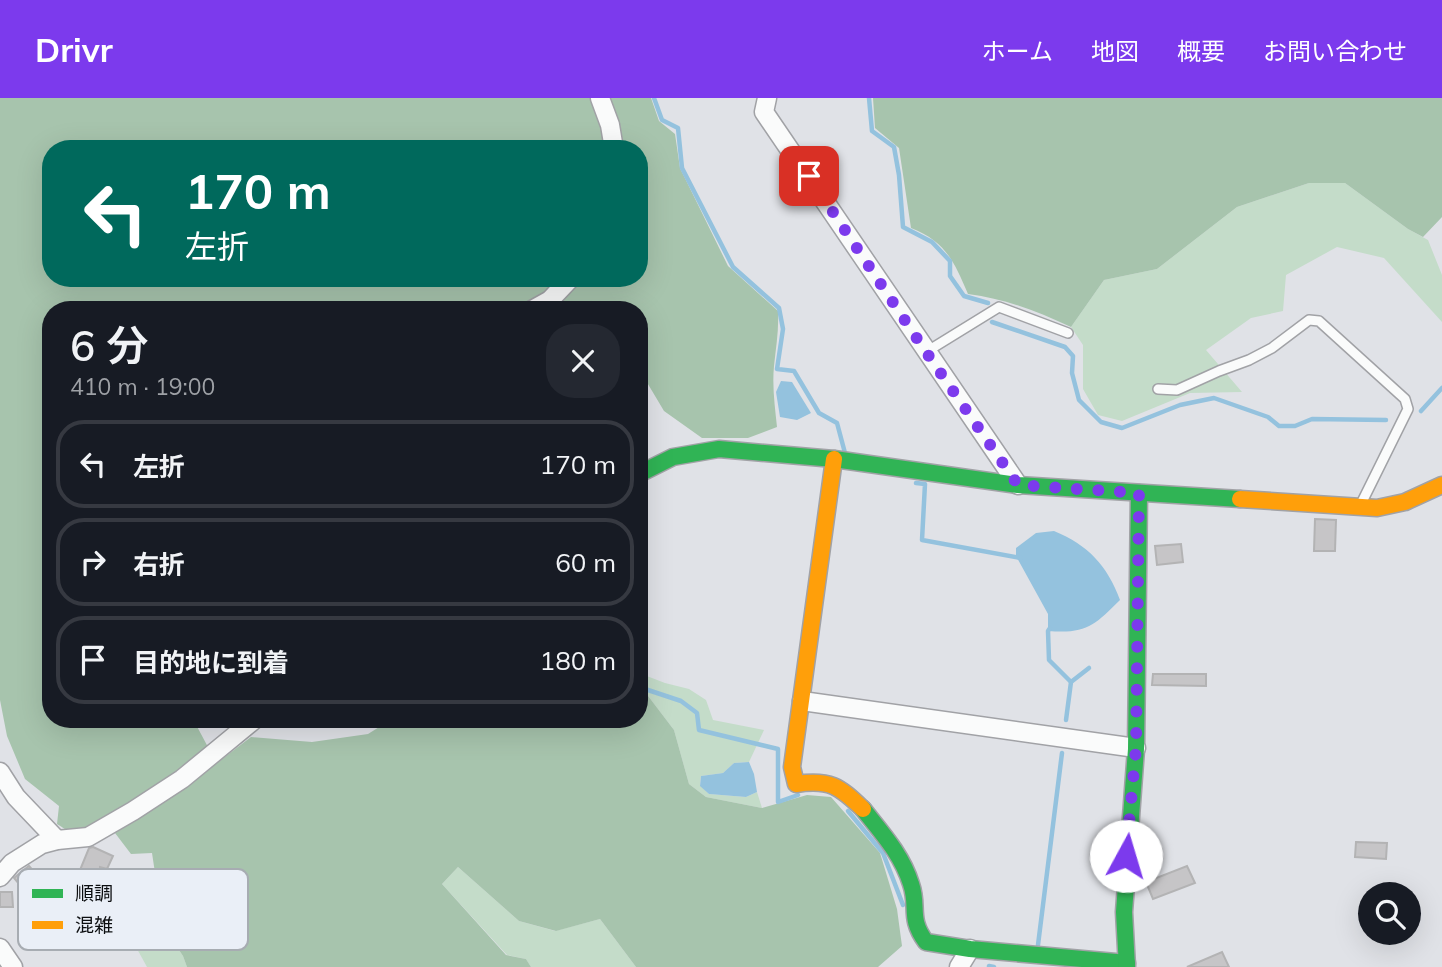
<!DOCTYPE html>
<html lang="ja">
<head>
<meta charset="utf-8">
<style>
	body { margin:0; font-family:Mulish,"Noto Sans JP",sans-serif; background:#242831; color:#f1f3f6; height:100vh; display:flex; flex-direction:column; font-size:26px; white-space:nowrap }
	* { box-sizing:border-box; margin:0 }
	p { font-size:23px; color:#9ea1a6 }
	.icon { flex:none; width:38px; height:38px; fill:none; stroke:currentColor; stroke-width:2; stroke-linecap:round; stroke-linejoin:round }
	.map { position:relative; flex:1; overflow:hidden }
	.side { position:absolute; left:42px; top:203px; width:606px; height:427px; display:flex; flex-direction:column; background:#171b24; border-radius:28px; box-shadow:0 7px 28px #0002 }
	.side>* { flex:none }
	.top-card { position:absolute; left:42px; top:42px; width:606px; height:147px; border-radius:28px; box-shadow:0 7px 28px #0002; background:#00695c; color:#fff; overflow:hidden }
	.controls { position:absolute; left:1358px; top:784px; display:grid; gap:14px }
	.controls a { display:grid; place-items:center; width:63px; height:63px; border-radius:50%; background:#171b24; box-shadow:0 7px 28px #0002; font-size:35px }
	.pin { position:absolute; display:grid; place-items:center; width:60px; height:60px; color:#fff; margin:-30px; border-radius:14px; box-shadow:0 4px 10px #0006 }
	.me { position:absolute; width:77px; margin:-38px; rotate:6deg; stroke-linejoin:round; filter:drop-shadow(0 0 5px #0008) }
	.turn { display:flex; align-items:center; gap:24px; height:147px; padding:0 28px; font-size:32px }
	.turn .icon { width:91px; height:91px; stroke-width:2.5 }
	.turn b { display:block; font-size:49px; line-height:60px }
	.round { display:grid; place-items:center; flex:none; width:74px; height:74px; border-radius:28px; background:#242831 }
	.summary { display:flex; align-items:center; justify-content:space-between; height:119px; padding:0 28px }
	h1 { font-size:42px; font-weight:600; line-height:52px }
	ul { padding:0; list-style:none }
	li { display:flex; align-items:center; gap:21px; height:88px; margin:0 14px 10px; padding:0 14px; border:4px solid #363941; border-radius:28px }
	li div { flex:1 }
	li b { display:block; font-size:26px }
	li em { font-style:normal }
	header { display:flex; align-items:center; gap:42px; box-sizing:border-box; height:98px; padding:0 35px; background:#7c3aed; color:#fff }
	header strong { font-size:33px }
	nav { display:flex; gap:38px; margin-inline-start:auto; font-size:24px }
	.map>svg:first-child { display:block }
	.green { fill:#c4dcc9 }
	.forest { fill:#a7c4ad; fill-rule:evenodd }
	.water { fill:#94c2de }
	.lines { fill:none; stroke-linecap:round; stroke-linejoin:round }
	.stream { stroke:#94c2de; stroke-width:4.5 }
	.building { fill:#c6c5c7; stroke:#b3b3b4; stroke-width:2 }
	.lane-casing { stroke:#a1a2a6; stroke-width:12 }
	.street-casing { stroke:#a1a2a6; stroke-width:21 }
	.fast-casing { stroke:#a1a2a6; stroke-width:19 }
	.slow-casing { stroke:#a1a2a6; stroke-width:19 }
	.lane { stroke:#fafbfb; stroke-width:9 }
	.street { stroke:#fafbfb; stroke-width:18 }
	.fast { stroke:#30b455; stroke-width:16 }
	.slow { stroke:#ff9f0a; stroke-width:16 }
	.route { stroke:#7c3aed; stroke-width:12; stroke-dasharray:0 21.6 }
	.key { fill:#eaeff7; stroke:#a7acb2; stroke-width:2 }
	.key-label { font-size:19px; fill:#0c0e10 }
</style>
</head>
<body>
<header>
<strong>Drivr</strong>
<nav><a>ホーム</a><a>地図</a><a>概要</a><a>お問い合わせ</a></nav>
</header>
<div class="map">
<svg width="1442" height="869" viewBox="0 0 1442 869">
	<rect width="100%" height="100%" fill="#e0e2e7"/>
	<g class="green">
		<polygon points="1309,85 1345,85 1408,131 1428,142 1442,177 1442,224 1384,160 1337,149 1286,177 1283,213 1251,220 1206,252 1242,294 1190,295 1122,323 1098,317 1083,291 1083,247 1071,229 1104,182 1157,171 1237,109"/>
		<polygon points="639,575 665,585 689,591 706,602 713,622 764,632 749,664 734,665 723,675 701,678 700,687 709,696 746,699 757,694 762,710 706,699 689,686 674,632 639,586"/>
		<polygon points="458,769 519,823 555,833 600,821 636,869 531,869 526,861 507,857 442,786"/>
		<polygon points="163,828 183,858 187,869 147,869 136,849"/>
	</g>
	<g class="forest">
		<path d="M0 0H651L659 23 675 36 680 70 728 168 778 213C779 232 776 249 774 268 772 289 775 309 777 329L748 340H702L664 313 639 271V212H51V621H193L209 651C185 670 100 740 71 734 67 733 61 728 57 726L59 708 25 681 7 638 0 602ZM51 51H639V180H51Z"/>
		<path d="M873 0H1442V119L1423 139 1408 131 1345 85H1309L1237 109 1157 171 1104 182 1071 229C1037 213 1006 201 968 196 954 163 945 143 911 130L899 50 875 30Z"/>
		<polygon points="639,586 674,632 689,686 706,699 762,710 807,697 831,699 880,755 897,811 902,848 878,869 636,869 600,821 556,833 519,823 458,769 442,786 506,857 526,861 531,869 187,869 183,858 163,828 152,755 131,756 115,735 192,684 251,639 312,644 368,636 392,621 639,621"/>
	</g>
	<g class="water">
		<polygon points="781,283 792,284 811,315 797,322 780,319 776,294"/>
		<path d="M1054 433C1088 447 1107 467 1120 502 1094 528 1086 536 1048 533V516L1016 458V450L1036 435Z"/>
		<polygon points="749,664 754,676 757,694 746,699 709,696 700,688 701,678 723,675 734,665"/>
	</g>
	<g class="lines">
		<g class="stream">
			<polyline points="654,0 662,22 678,30 682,70 733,169 779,210 783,231 777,271 794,273 819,315 837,325 845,355"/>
			<polyline points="869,0 872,33 894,49 899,77 903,129 932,144 950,163 950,178 964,198 988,205"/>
			<polyline points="992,224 1065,249 1073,258 1072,275 1079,302 1101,324 1122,330 1180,307 1214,300 1268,319 1279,328 1295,328 1312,321 1386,322"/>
			<polyline points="1421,313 1442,290"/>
			<polyline points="916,385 925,386 922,442 1021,460"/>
			<polyline points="1050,530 1048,533 1049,562 1071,584"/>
			<polyline points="639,589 681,603 697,615 699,632 778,651 778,704 798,697"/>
			<polyline points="1066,622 1071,584 1089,570"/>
			<polyline points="848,713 883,755 903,807"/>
			<polyline points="1038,847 1062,655"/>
			<polyline points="989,868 994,869"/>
		</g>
	</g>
	<g class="building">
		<polygon points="1315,421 1336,422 1335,453 1314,453"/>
		<polygon points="1181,446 1183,464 1157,467 1155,448"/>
		<polygon points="1153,576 1206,576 1206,588 1152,587"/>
		<polygon points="1356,744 1387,745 1386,761 1355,759"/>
		<polygon points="93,749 113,758 107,771 100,769 97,812 49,810 43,815 14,780 29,768 64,809 65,784 72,785 74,776 78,777 89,750"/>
		<polygon points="1187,768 1195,785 1153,801 1146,784"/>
		<polygon points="0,794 12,794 13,809 0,809"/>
		<polygon points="1222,854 1229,869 1187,869"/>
	</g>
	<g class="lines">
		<g class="lane-casing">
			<g id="lane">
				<polyline points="926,254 999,209 1068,235"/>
				<polyline points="1158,291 1177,292 1219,273 1249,262 1272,250 1309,222 1319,223 1405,301 1408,311 1360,408"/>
			</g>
		</g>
		<g class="street-casing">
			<g id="street">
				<polyline points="600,0 610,27 614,51"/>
				<polyline points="767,0 764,14 1018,387"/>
				<polyline points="532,212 550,202 571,180"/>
				<polyline points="802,603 1136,650"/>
				<polyline points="0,674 16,699 57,742"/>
				<polyline points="0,779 12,765 42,746 57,742 88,739 133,713 182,681 255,621"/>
				<polyline points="0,850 13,869"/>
				<polyline points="959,869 970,851"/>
			</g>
		</g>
		<g class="fast-casing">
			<g id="fast">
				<polyline points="639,376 673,359 719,351 834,361 1018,387 1240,401"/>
				<path d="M863 711C882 735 902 757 911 786 919 809 908 820 926 844L970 851 1127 865"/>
				<polyline points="1127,869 1124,814 1136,651 1139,395"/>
			</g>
		</g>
		<g class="slow-casing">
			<g id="slow">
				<path d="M834 361 792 669 796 686C830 681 839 688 863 711"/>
				<polyline points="1240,401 1377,410 1405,404 1442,387"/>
			</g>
		</g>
		<use href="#lane" class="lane"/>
		<use href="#street" class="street"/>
		<use href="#fast" class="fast"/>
		<use href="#slow" class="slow"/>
	</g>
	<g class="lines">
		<polyline class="route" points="809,78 926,254 1018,387 1139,395 1136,650 1126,758"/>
	</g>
	<rect x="18" y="771" width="230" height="81" rx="10" class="key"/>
	<rect x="32" y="791" width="31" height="9" fill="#30b455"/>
	<rect x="32" y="823" width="31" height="8" fill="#ff9f0a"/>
	<g class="key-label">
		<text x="75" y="802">順調</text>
		<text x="75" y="834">混雑</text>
	</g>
</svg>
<div class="controls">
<a><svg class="icon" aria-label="search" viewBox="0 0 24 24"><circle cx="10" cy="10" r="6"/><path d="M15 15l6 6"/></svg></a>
</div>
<div class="pin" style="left:809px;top:78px;background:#d93025"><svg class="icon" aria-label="arrive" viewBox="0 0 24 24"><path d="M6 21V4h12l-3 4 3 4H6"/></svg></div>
<svg class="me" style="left:1126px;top:758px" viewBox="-20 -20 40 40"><circle r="19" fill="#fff"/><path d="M0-13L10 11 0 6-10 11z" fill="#7c3aed"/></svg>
<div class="top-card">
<div class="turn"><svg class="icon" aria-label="left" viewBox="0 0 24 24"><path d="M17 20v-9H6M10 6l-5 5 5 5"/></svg><div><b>170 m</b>左折</div></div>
</div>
<section class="side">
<div class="summary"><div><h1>6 分</h1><p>410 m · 19:00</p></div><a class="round"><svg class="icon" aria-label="close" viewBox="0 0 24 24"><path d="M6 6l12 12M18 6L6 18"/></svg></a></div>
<ul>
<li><svg class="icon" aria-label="left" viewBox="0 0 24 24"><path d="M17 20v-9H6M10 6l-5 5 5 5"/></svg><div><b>左折</b></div><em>170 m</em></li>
<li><svg class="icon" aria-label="right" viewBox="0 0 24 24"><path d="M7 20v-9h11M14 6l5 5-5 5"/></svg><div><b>右折</b></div><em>60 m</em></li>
<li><svg class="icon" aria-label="arrive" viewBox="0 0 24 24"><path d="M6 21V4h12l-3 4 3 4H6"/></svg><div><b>目的地に到着</b></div><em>180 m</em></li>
</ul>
</section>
</div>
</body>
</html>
